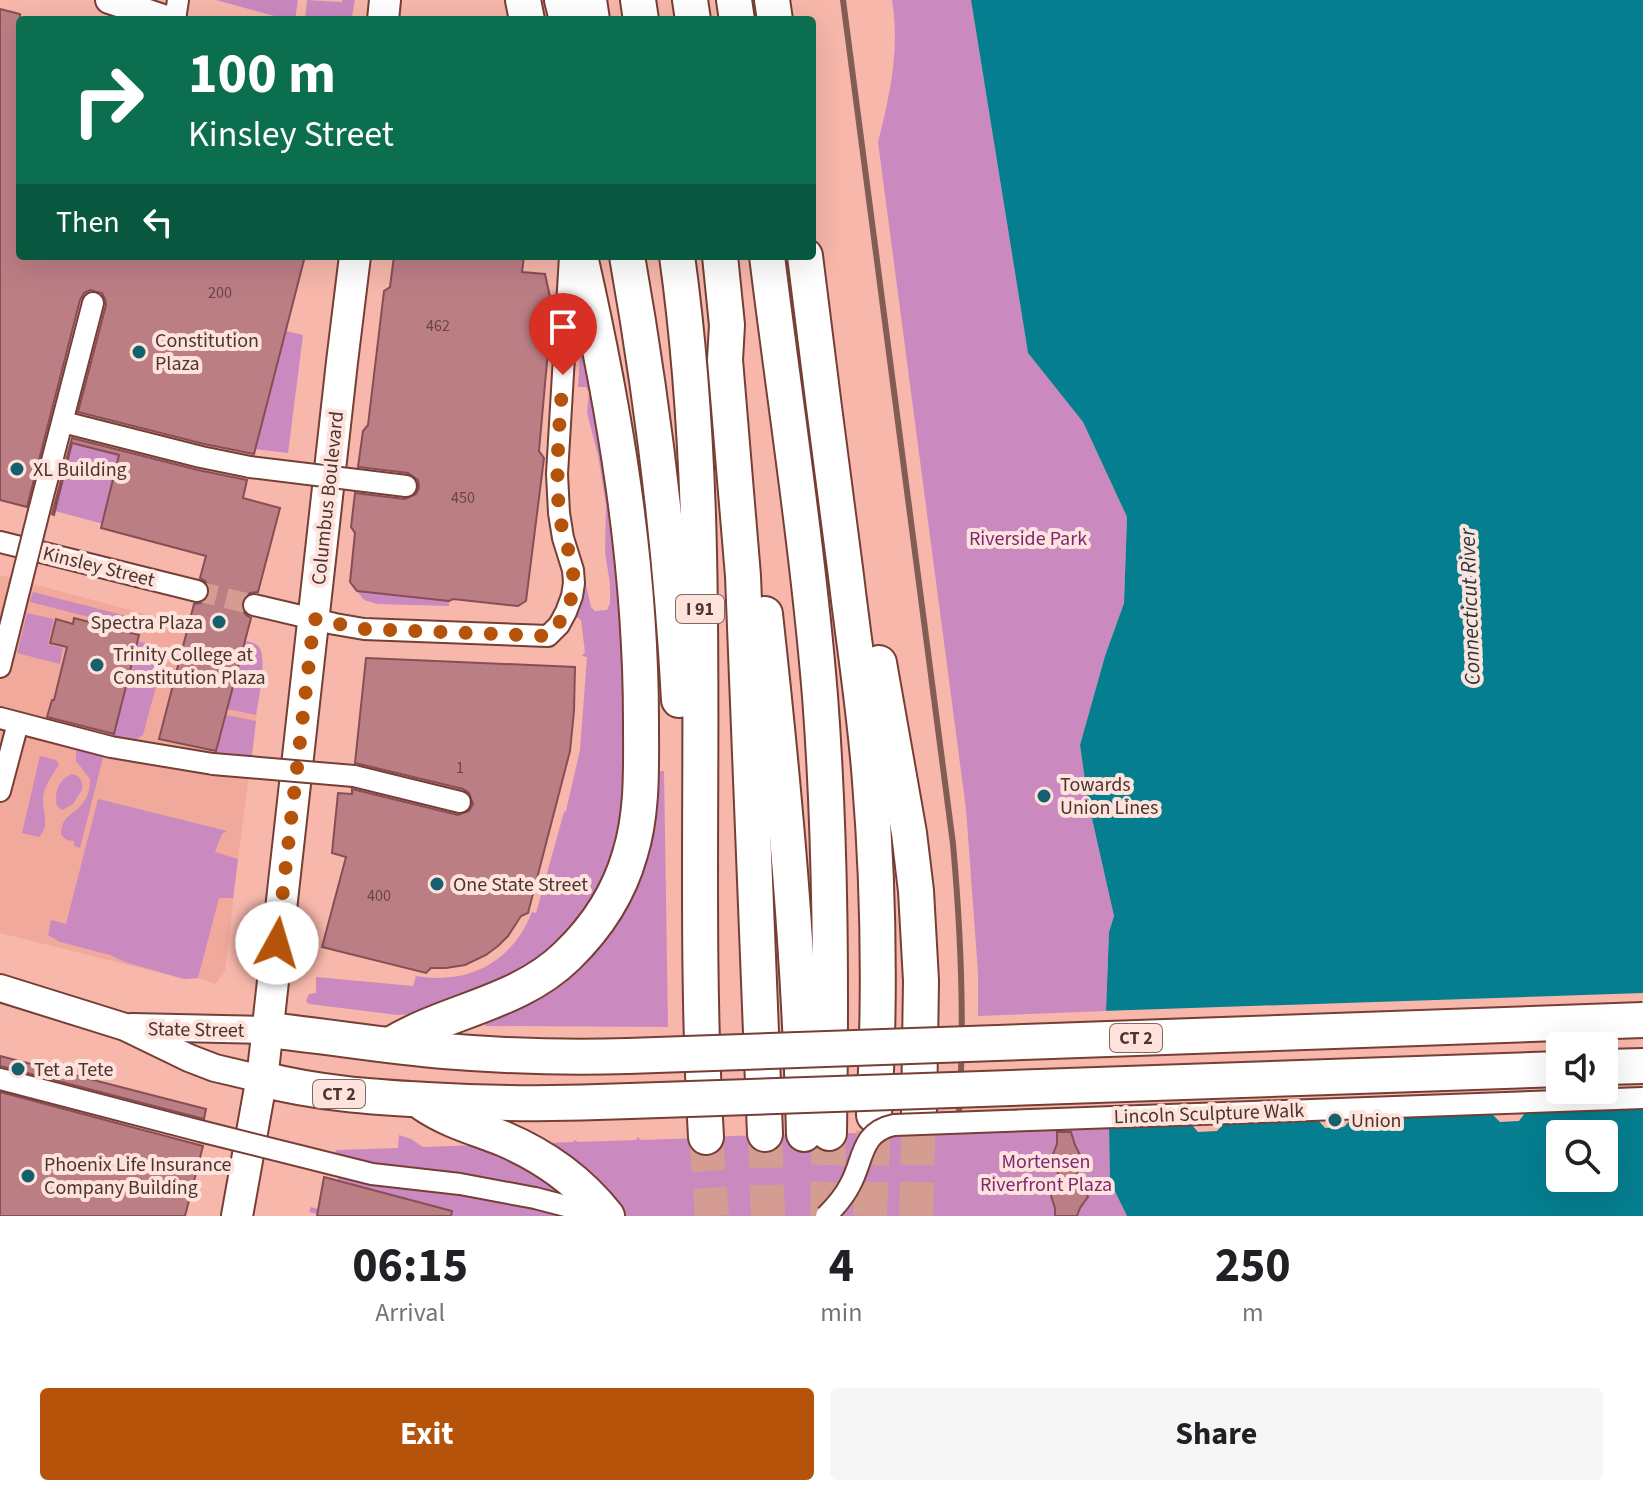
<!DOCTYPE html>
<html lang="en">
<head>
<meta charset="utf-8">
<style>
	body { margin:0; font-family:"Source Sans 3",sans-serif; background:#f6f6f6; color:#202124; height:100vh; display:flex; flex-direction:column; font-size:30px; white-space:nowrap }
	* { box-sizing:border-box; margin:0 }
	p { font-size:26px; color:#757577 }
	.icon { flex:none; width:44px; height:44px; fill:none; stroke:currentColor; stroke-width:2; stroke-linecap:round; stroke-linejoin:round }
	.map { position:relative; height:1216px; overflow:hidden }
	.panel { display:flex; flex-direction:column; background:#fff; flex:1 }
	.panel>* { flex:none }
	.hud { position:absolute; left:16px; top:16px; width:800px; height:244px; border-radius:8px; box-shadow:0 8px 32px #0002; background:#0b6e4f; color:#fff; overflow:hidden }
	.fabs { position:absolute; left:1546px; top:1032px; display:grid; gap:16px }
	.fabs a { display:grid; place-items:center; width:72px; height:72px; border-radius:8px; background:#fff; box-shadow:0 8px 32px #0002; font-size:40px }
	.pin { position:absolute; display:grid; place-items:center; width:68px; height:68px; color:#fff; margin:-82px -34px; border-radius:50% 50% 50% 0; rotate:-45deg; box-shadow:0 0 8px #0007 }
	.pin .icon { rotate:45deg }
	.me { position:absolute; width:88px; margin:-44px; rotate:6deg; stroke-linejoin:round; filter:drop-shadow(0 0 6px #0008) }
	.turn { display:flex; align-items:center; gap:28px; height:168px; padding:0 40px; font-size:36px }
	.turn .icon { width:104px; height:104px; stroke-width:2.5 }
	.turn b { display:block; font-size:56px; line-height:68px }
	.then { display:flex; align-items:center; height:76px; padding:0 40px; background:#0003; gap:16px; font-size:30px }
	.eta { display:flex; justify-content:space-evenly; align-items:center; height:136px; text-align:center }
	.eta b { font-size:48px; font-weight:700; line-height:56px }
	.button { display:flex; gap:16px; margin-top:auto; padding:16px 40px }
	.button a { flex:1; height:92px; border-radius:8px; background:#b45309; color:#fff; font-size:32px; font-weight:700; line-height:92px; text-align:center }
	.button a+a { background:#f6f6f6; color:#202124 }
	.map>svg:first-child { display:block }
	.built { fill:#f0a99a }
	.green { fill:#ca8ac0 }
	.water { fill:#057e90; fill-rule:evenodd }
	.pier { fill:#f7b7aa; fill-rule:evenodd }
	.building { fill:#bc7e85; stroke:#874e55; stroke-width:2 }
	.lines { fill:none; stroke-linecap:round; stroke-linejoin:round }
	.street-tunnel { stroke:#d59d91; stroke-width:20; stroke-dasharray:20 10; stroke-linecap:butt }
	.highway-tunnel { stroke:#d59d91; stroke-width:34; stroke-dasharray:34 17; stroke-linecap:butt }
	.street-casing { stroke:#753f35; stroke-width:24 }
	.secondary-casing { stroke:#753f35; stroke-width:30 }
	.primary-casing { stroke:#753f35; stroke-width:34 }
	.highway-casing { stroke:#753f35; stroke-width:38 }
	.street { stroke:#fff; stroke-width:20 }
	.secondary { stroke:#fff; stroke-width:26 }
	.primary { stroke:#fff; stroke-width:30 }
	.highway { stroke:#fff; stroke-width:34 }
	.rail { stroke:#825d54; stroke-width:6 }
	.street-bridge-casing { stroke:#753f35; stroke-width:24; stroke-linecap:butt }
	.highway-bridge-casing { stroke:#753f35; stroke-width:38; stroke-linecap:butt }
	.street-bridge { stroke:#fff; stroke-width:20 }
	.highway-bridge { stroke:#fff; stroke-width:34 }
	.route { stroke:#b45309; stroke-width:14; stroke-dasharray:0 25.2 }
	.poi-dot { fill:#14606d; stroke:#fee3dd; stroke-width:3 }
	.labels { text-anchor:middle; stroke-width:8; stroke-linejoin:round; paint-order:stroke }
	.number-label { font-size:16px; fill:#694644 }
	.shield { fill:#fee3dd; stroke:#826862; stroke-width:2 }
	.shield-label { font-size:18px; font-weight:bold; fill:#4d342e }
	.poi-label { font-size:20px; fill:#4d342e; stroke:#fee3dd; text-anchor:start }
	.street-label { font-size:20px; fill:#4d342e; stroke:#fee3dd }
	.park-label { font-size:20px; fill:#7c2873; stroke:#fee3dd }
	.water-label { font-size:22px; font-style:italic; fill:#1e3439; stroke:#fee3dd }
</style>
</head>
<body>
<div class="map">
<svg width="1643" height="1216" viewBox="0 0 1643 1216">
	<rect width="100%" height="100%" fill="#f7b7aa"/>
	<polygon class="built" points="0,575 256,644 262,652 263,661 256,721 238,859 225,972 215,984 198,978 184,979 0,933"/>
	<g class="green">
		<polygon points="216,0 298,0 295,20 289,20"/>
		<polygon points="307,0 342,2 342,0 355,0 352,16 349,20 305,20"/>
		<path d="M892 0H971L1028 353 1083 422 1127 517 1124 603 1105 656 1080 745 1088 801 1114 916 1109 932 1106 1011 978 1016V973L966 809 878 142C890 95 900 49 892 0Z"/>
		<polygon points="286,331 303,335 288,453 255,449"/>
		<path d="M587 334 617 548 621 623 624 791 619 826 615 845 601 884 582 916 558 943 521 973 429 1011 411 1014 398 1015 309 1004 306 1001 309 994 316 993V977L413 986 416 976C468 985 512 963 532 912L536 913 564 812 566 811 580 750 587 657 582 656 585 652 581 620 573 615 580 603 585 580 591 607 595 611 607 610 610 603V584L605 552 606 506 598 455 587 413 589 392 586 387H578L581 337Z"/>
		<polygon points="72,443 119,455 107,503 200,550 55,511"/>
		<polygon points="359,491 364,492 368,495 453,599 449,601 449,606 377,604 364,600 350,582 355,533 351,527 355,495"/>
		<polygon points="33,592 142,620 140,630 30,602"/>
		<polygon points="27,613 54,619 48,644 63,648 60,664 17,653"/>
		<polygon points="138,641 166,649 143,735 137,739 113,739"/>
		<path d="M245 641C248 641 255 643 257 645 269 654 258 701 256 715L227 709Z"/>
		<polygon points="226,715 256,721 252,755 215,754"/>
		<path d="M76 746 104 754 80 848 74 846V841L67 840 61 835C60 808 90 816 90 779L76 761Z"/>
		<path d="M40 756 56 760 59 764C53 776 43 785 43 800 43 814 50 826 39 837L22 833Z"/>
		<polygon points="664,771 668,1027 486,1026 485,1025 487,1022 528,1000 575,964 651,772"/>
		<path d="M72 774C80 775 83 782 82 790L72 805 62 810 57 806C54 792 58 780 72 774Z"/>
		<polygon points="98,799 227,831 222,834 215,852 238,859 233,898 219,898 198,978 184,979 125,962 110,955 60,942 48,935 51,920 66,924"/>
		<polygon points="1109,1127 1110,1181 1127,1216 429,1216 431,1205 406,1198 401,1216 386,1216 389,1194 365,1187 357,1216 325,1216 309,1212 311,1207 333,1213 337,1208 340,1200 347,1202 352,1184 338,1180 339,1174 330,1172 336,1150 398,1148 399,1135 411,1139 423,1147 511,1144 514,1142 516,1144 573,1142 575,1140 578,1142 636,1140 638,1137 641,1140 699,1138 701,1135 706,1137 761,1135 764,1133 767,1135"/>
	</g>
	<path class="water" d="M971 0H1643V1216H1127L1110 1181 1109 1127 1119 1126 1106 1011 1109 932 1114 916 1088 801 1080 745 1105 656 1124 603 1127 517 1083 422 1028 353ZM1560 1046H1604V1090H1560ZM1560 1134H1604V1178H1560Z"/>
	<path class="pier" d="M1643 993V1108L1525 1113 1519 1121 1500 1122 1492 1114 1351 1119 1344 1127 1325 1128 1318 1120 1224 1123 1217 1131 1198 1132 1191 1124 1115 1123 1102 1011ZM1560 1046H1604V1090H1560Z"/>
	<g class="building">
		<polygon points="0,9 20,14 20,256 305,256 254,454 204,444 78,412 106,305 105,299 102,293 90,290 84,293 80,300 27,507 0,500"/>
		<polygon points="394,256 524,256 522,272 545,274 552,306 539,451 544,458 526,601 518,606 453,599 449,601 357,591 350,582 355,533 351,527 355,493 405,499 416,494 419,488 418,480 408,473 358,467 363,431 368,425 384,291 390,287"/>
		<polygon points="72,438 198,470 247,480 243,498 280,508 258,592 250,593 242,601 242,609 246,615 251,618 216,751 159,739 194,604 201,603 209,595 209,587 205,581 200,578 206,556 101,528 119,455 72,443 54,515 52,514"/>
		<polygon points="74,618 139,635 114,734 47,717 52,700 54,700 67,647 50,643 56,619 73,624"/>
		<polygon points="366,658 575,667 574,711 570,751 528,913 521,916 508,936 498,946 486,955 465,965 446,968 431,968 426,973 322,947 346,857 332,853 338,793 352,794 352,789 458,815 469,811 473,804 469,793 463,789 355,763"/>
		<polygon points="0,1056 206,1109 204,1119 0,1066"/>
		<polygon points="0,1092 203,1146 185,1216 0,1216"/>
		<polygon points="1057,1132 1071,1132 1075,1145 1080,1155 1077,1175 1088,1197 1080,1208 1077,1216 1055,1216 1055,1208 1051,1196 1058,1173 1053,1154 1057,1144"/>
		<polygon points="324,1177 452,1211 451,1216 317,1216"/>
	</g>
	<g class="lines">
		<polyline class="street-tunnel" points="197,591 254,605"/>
		<g class="highway-tunnel">
			<polyline points="765,1134 768,1216"/>
			<polyline points="706,1137 712,1216"/>
			<polyline points="827,1216 829,1133"/>
			<polyline points="870,1216 874,1115"/>
			<polyline points="916,1216 919,1113"/>
		</g>
		<g class="street-casing">
			<g id="street">
				<polyline points="175,20 178,0"/>
				<polyline points="63,422 201,457 250,467"/>
				<polyline points="357,480 406,486"/>
				<polyline points="39,511 93,303"/>
				<polyline points="0,542 197,591"/>
				<polyline points="254,605 335,624 364,629 548,636 559,625 566,612 572,596 574,583 573,570 563,538 559,513 557,474 570,256"/>
				<polyline points="0,667 20,587"/>
				<polyline points="0,718 111,747 213,764"/>
				<polyline points="354,776 460,802"/>
				<polyline points="0,791 18,723"/>
				<polyline points="0,1079 200,1131"/>
				<polyline points="535,1198 604,1216"/>
			</g>
		</g>
		<g class="secondary-casing">
			<g id="secondary">
				<polyline points="109,0 169,20"/>
				<polyline points="0,988 125,1027 189,1058 215,1068 262,1079"/>
				<polyline points="132,1027 267,1030"/>
			</g>
		</g>
		<g class="primary-casing">
			<g id="primary">
				<polyline points="383,20 385,0"/>
				<polyline points="237,1216 263,1071 342,362 355,256"/>
			</g>
		</g>
		<g class="highway-casing">
			<g id="highway">
				<polyline points="523,0 527,20"/>
				<polyline points="562,0 567,20"/>
				<polyline points="589,0 592,20"/>
				<polyline points="638,0 641,20"/>
				<polyline points="690,0 693,20"/>
				<polyline points="734,0 737,20"/>
				<polyline points="772,0 775,20"/>
				<path d="M627 256C653 403 671 551 679 700"/>
				<path d="M677 256C718 548 689 844 706 1137"/>
				<polyline points="720,256 727,325 725,360 743,576 765,1134"/>
				<path d="M767 256C785 402 808 549 820 696 831 842 831 987 829 1133"/>
				<path d="M805 256C818 363 832 469 846 576 854 644 865 712 870 781 879 892 880 1004 874 1115"/>
				<path d="M765 614C784 787 800 960 804 1134"/>
				<polyline points="879,663 909,833 916,891 921,981 919,1113"/>
				<path d="M267 1030C326 1036 385 1046 444 1051 505 1056 567 1058 628 1056"/>
				<path d="M390 1045C447 1010 518 1004 567 956 596 928 619 893 630 854 643 812 641 766 641 722 641 564 615 410 580 256"/>
				<polyline points="1604,1067 1643,1066"/>
				<path d="M262 1079C316 1093 371 1097 427 1100 494 1104 562 1104 630 1101"/>
				<path d="M424 1104C449 1121 477 1128 504 1139 544 1156 580 1182 607 1216"/>
			</g>
		</g>
		<use href="#street" class="street"/>
		<use href="#secondary" class="secondary"/>
		<use href="#primary" class="primary"/>
		<use href="#highway" class="highway"/>
		<path class="rail" d="M843 0 953 844C961 933 965 1022 959 1112"/>
		<g class="street-bridge-casing">
			<g id="street-bridge">
				<polyline points="250,467 357,480"/>
				<polyline points="20,587 39,511"/>
				<polyline points="213,764 354,776"/>
				<polyline points="200,1131 372,1174 460,1184 535,1198"/>
				<path d="M826 1216C835 1207 844 1197 850 1185 864 1160 860 1132 894 1125L1643 1098"/>
			</g>
		</g>
		<g class="highway-bridge-casing">
			<g id="highway-bridge">
				<polyline points="628,1056 1643,1020"/>
				<polyline points="630,1101 1560,1069"/>
			</g>
		</g>
		<use href="#street-bridge" class="street-bridge"/>
		<use href="#highway-bridge" class="highway-bridge"/>
	</g>
	<g class="lines">
		<path class="route" d="M277 943 314 619 364 629 548 636C561 622 571 607 573 588 576 561 561 536 559 510 555 465 560 420 563 375"/>
	</g>
	<g class="poi-dot">
		<circle cx="139" cy="352" r="8"/>
		<circle cx="17" cy="469" r="8"/>
		<circle cx="219" cy="622" r="8"/>
		<circle cx="97" cy="665" r="8"/>
		<circle cx="1044" cy="796" r="8"/>
		<circle cx="437" cy="884" r="8"/>
		<circle cx="18" cy="1069" r="8"/>
		<circle cx="1335" cy="1120" r="8"/>
		<circle cx="28" cy="1176" r="8"/>
	</g>
	<g class="labels">
		<g class="number-label">
			<text x="220" y="298">200</text>
			<text x="438" y="331">462</text>
			<text x="463" y="503">450</text>
			<text x="460" y="773">1</text>
			<text x="379" y="901">400</text>
		</g>
		<g class="shield">
			<rect x="676" y="595" width="48" height="28" rx="6"/>
			<rect x="1110" y="1024" width="52" height="28" rx="6"/>
			<rect x="313" y="1080" width="52" height="28" rx="6"/>
		</g>
		<g class="shield-label">
			<text x="700" y="615">I 91</text>
			<text x="1136" y="1044">CT 2</text>
			<text x="339" y="1100">CT 2</text>
		</g>
		<g class="poi-label">
			<text x="155" y="347">Constitution<tspan x="155" dy="23">Plaza</tspan></text>
			<text x="33" y="476">XL Building</text>
			<text x="203" y="629" text-anchor="end">Spectra Plaza</text>
			<text x="113" y="661">Trinity College at<tspan x="113" dy="23">Constitution Plaza</tspan></text>
			<text x="1060" y="791">Towards<tspan x="1060" dy="23">Union Lines</tspan></text>
			<text x="453" y="891">One State Street</text>
			<text x="34" y="1076">Tet a Tete</text>
			<text x="1351" y="1127">Union</text>
			<text x="44" y="1171">Phoenix Life Insurance<tspan x="44" dy="23">Company Building</tspan></text>
		</g>
		<g class="street-label">
			<text transform="translate(327 498) rotate(-84)" y="7">Columbus Boulevard</text>
			<text transform="translate(99 566) rotate(14)" y="7">Kinsley Street</text>
			<text transform="translate(196 1029) rotate(1)" y="7">State Street</text>
			<text transform="translate(1209 1113) rotate(-2)" y="7">Lincoln Sculpture Walk</text>
		</g>
		<g class="park-label">
			<text x="1028" y="545">Riverside Park</text>
			<text x="1046" y="1168">Mortensen<tspan x="1046" dy="23">Riverfront Plaza</tspan></text>
		</g>
		<g class="water-label">
			<text transform="translate(1469 607) rotate(-92)" y="8">Connecticut River</text>
		</g>
	</g>
</svg>
<div class="fabs">
<a><svg class="icon" aria-label="sound" viewBox="0 0 24 24"><path d="M4 9h4l5-4v14l-5-4H4zM17 9q2 3 0 6"/></svg></a>
<a><svg class="icon" aria-label="search" viewBox="0 0 24 24"><circle cx="10" cy="10" r="6"/><path d="M15 15l6 6"/></svg></a>
</div>
<div class="pin" style="left:563px;top:375px;background:#d93025"><svg class="icon" aria-label="arrive" viewBox="0 0 24 24"><path d="M6 21V4h12l-3 4 3 4H6"/></svg></div>
<svg class="me" style="left:277px;top:943px" viewBox="-20 -20 40 40"><circle r="19" fill="#fff"/><path d="M0-13L10 11 0 6-10 11z" fill="#b45309"/></svg>
<div class="hud">
<div class="turn"><svg class="icon" aria-label="right" viewBox="0 0 24 24"><path d="M7 20v-9h11M14 6l5 5-5 5"/></svg><div><b>100 m</b>Kinsley Street</div></div>
<div class="then">Then<svg class="icon" aria-label="left" viewBox="0 0 24 24"><path d="M17 20v-9H6M10 6l-5 5 5 5"/></svg></div>
</div>
</div>
<section class="panel">
<div class="eta">
<div><b>06:15</b><p>Arrival</p></div>
<div><b>4</b><p>min</p></div>
<div><b>250</b><p>m</p></div>
</div>
<div class="button"><a>Exit</a><a>Share</a></div>
</section>
</body>
</html>
